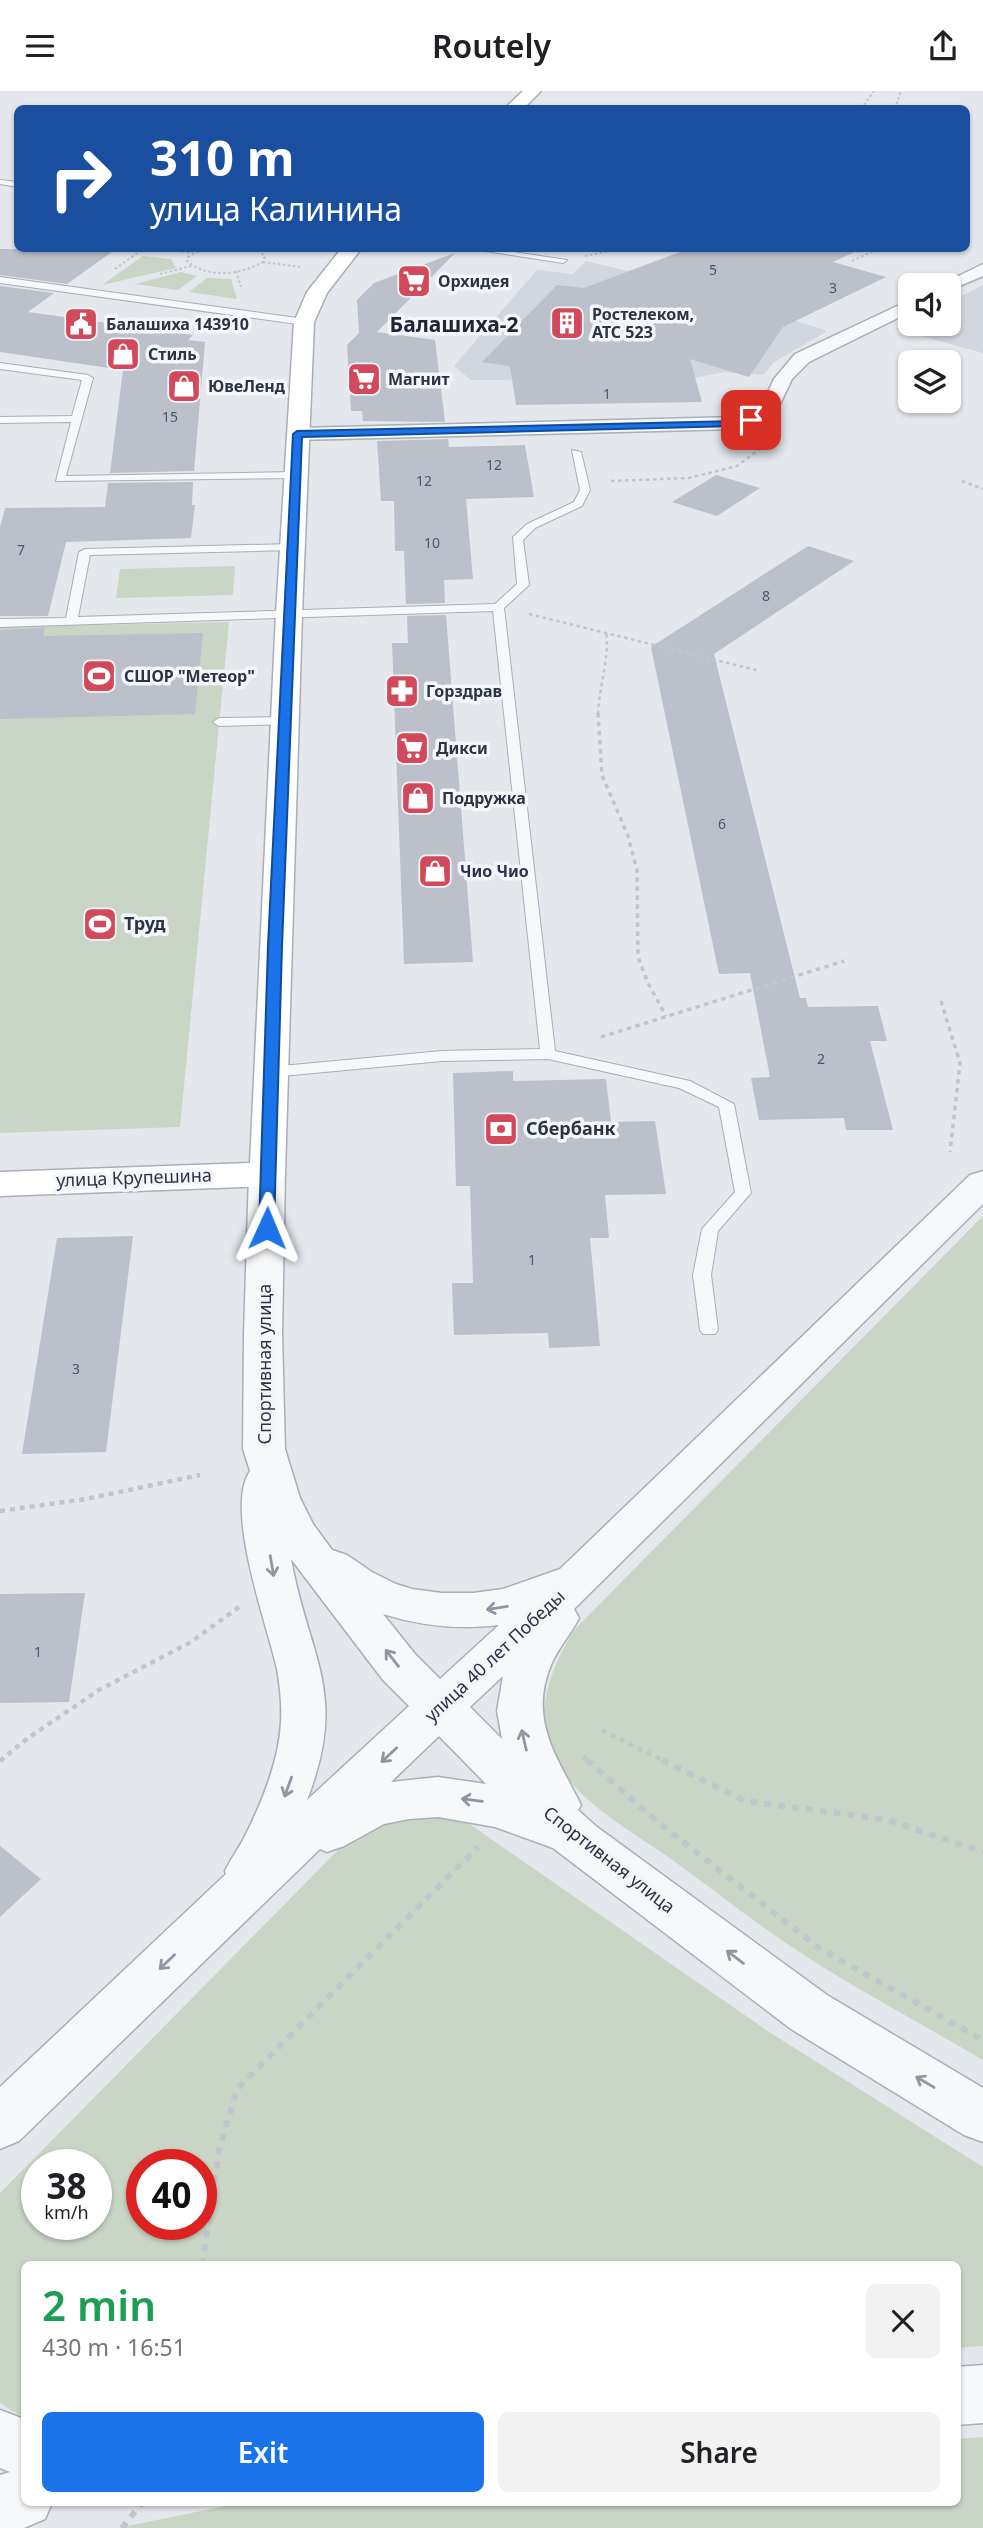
<!DOCTYPE html>
<html lang="en">
<head>
<meta charset="utf-8">
<style>
	body { margin:0; font-family:"Noto Sans",sans-serif; background:#f2f2f2; color:#202124; height:100vh; display:flex; flex-direction:column; font-size:26px; white-space:nowrap }
	* { box-sizing:border-box; margin:0 }
	p { font-size:23px; color:#757577 }
	.icon { flex:none; width:38px; height:38px; fill:none; stroke:currentColor; stroke-width:2; stroke-linecap:round; stroke-linejoin:round }
	.map { position:relative; flex:1; overflow:hidden }
	.drawer { position:absolute; left:21px; top:2170px; width:940px; height:245px; display:flex; flex-direction:column; background:#fff; border-radius:10px; box-shadow:0 2px 5px #0004 }
	.drawer>* { flex:none }
	.guide { position:absolute; left:14px; top:14px; width:956px; height:147px; border-radius:10px; box-shadow:0 2px 5px #0004; background:#1a4fa0; color:#fff; overflow:hidden }
	.fabs { position:absolute; left:898px; top:182px; display:grid; gap:14px }
	.fabs a { display:grid; place-items:center; width:63px; height:63px; border-radius:10px; background:#fff; box-shadow:0 2px 5px #0004; font-size:35px }
	.speed { position:absolute; left:21px; top:2058px; display:flex; gap:14px; font-size:35px; font-weight:700; text-align:center }
	.speed>* { display:grid; place-content:center; width:91px; height:91px; border-radius:50%; background:#fff; box-shadow:0 2px 5px #0004; line-height:1 }
	.speed small { font-size:18px; font-weight:400 }
	.speed .limit { border:10px solid #d22; background:#fff; color:#111 }
	.pin { position:absolute; display:grid; place-items:center; width:60px; height:60px; color:#fff; margin:-30px; border-radius:14px; box-shadow:0 4px 10px #0006 }
	.me { position:absolute; width:77px; margin:-38px; rotate:1deg; stroke-linejoin:round; filter:drop-shadow(0 0 5px #0008) }
	.turn { display:flex; align-items:center; gap:24px; height:147px; padding:0 21px; font-size:32px }
	.turn .icon { width:91px; height:91px; stroke-width:2.5 }
	.turn b { display:block; font-size:49px; line-height:60px }
	.round { display:grid; place-items:center; flex:none; width:74px; height:74px; border-radius:10px; background:#f2f2f2 }
	.headline { display:flex; align-items:center; justify-content:space-between; height:119px; padding:0 21px }
	h1 { font-size:42px; font-weight:600; line-height:52px; color:#1e9e55 }
	.primary-button { display:flex; gap:14px; margin-top:auto; padding:14px 21px }
	.primary-button a { flex:1; height:80px; border-radius:10px; background:#1a73e8; color:#fff; font-size:28px; font-weight:600; line-height:80px; text-align:center }
	.primary-button a+a { background:#f2f2f2; color:#202124 }
	header { display:flex; justify-content:space-between; align-items:center; height:91px; padding:0 21px; background:#fff; font-size:32px; font-weight:600 }
	.map>svg:first-child { display:block }
	.built { fill:#d2d6de }
	.green { fill:#c9d6c5; fill-rule:evenodd }
	.building { fill:#bbc0ca }
	.lines { fill:none; stroke-linecap:round; stroke-linejoin:round }
	.service-casing { stroke:#a9aeb7; stroke-width:2 }
	.minor-casing { stroke:#a9aeb7; stroke-width:3 }
	.tertiary-casing { stroke:#a9aeb7; stroke-width:3 }
	.secondary-casing { stroke:#a9aeb7; stroke-width:3 }
	.path-far4 { stroke:#c2c5cb; stroke-width:2; stroke-dasharray:2.5 2.5; stroke-linecap:butt }
	.path-far3 { stroke:#c2c5cb; stroke-width:2.5; stroke-dasharray:3.5 3.5; stroke-linecap:butt }
	.path-far2 { stroke:#c2c5cb; stroke-width:3.5; stroke-dasharray:4.5 4.5; stroke-linecap:butt }
	.path-far1 { stroke:#c2c5cb; stroke-width:4.5; stroke-dasharray:5 5; stroke-linecap:butt }
	.path { stroke:#c2c5cb; stroke-width:6; stroke-dasharray:7 7; stroke-linecap:butt }
	.service { fill:#f7f8fa; fill-rule:evenodd }
	.minor { fill:#f7f8fa; fill-rule:evenodd }
	.tertiary { fill:#f7f8fa; fill-rule:evenodd }
	.secondary { fill:#fff; fill-rule:evenodd }
	.oneway { stroke:#9196a0 }
	.route { fill:#1a73e8; stroke:#114b97; stroke-width:2 }
	.labels { text-anchor:middle; stroke-width:7; stroke-linejoin:round; paint-order:stroke }
	.number-label { font-size:14px; fill:#4f5766 }
	.far-poi-label { font-size:16px; font-weight:bold; fill:#2b3445; stroke:#f4f6f9; text-anchor:start }
	.poi-label { font-size:18px; font-weight:bold; fill:#2b3445; stroke:#f4f6f9; text-anchor:start }
	.street-label { font-size:18px; fill:#2b3445; stroke:#f4f6f9 }
	.far-district-label { font-size:21px; font-weight:bold; fill:#1d2536; stroke:#f4f6f9 }
</style>
</head>
<body>
<header><svg class="icon" aria-label="menu" viewBox="0 0 24 24"><path d="M4 6h16M4 12h16M4 18h16"/></svg>Routely<svg class="icon" aria-label="share" viewBox="0 0 24 24"><path d="M12 15V3M7 8l5-5 5 5M5 13v7h14v-7"/></svg></header>
<div class="map">
<svg width="983" height="2437" viewBox="0 0 983 2437">
	<rect width="100%" height="100%" fill="#e4e7ec"/>
	<g class="built">
		<polygon points="586,170 673,191 827,240 774,271 763,284 725,281 678,290 471,289 454,275 537,179 573,183"/>
		<polygon points="983,194 983,262 896,238 910,230 910,233 948,233 949,211"/>
	</g>
	<g class="green">
		<polygon points="143,165 171,168 176,177 102,194"/>
		<polygon points="181,181 197,185 178,199 135,193"/>
		<polygon points="207,187 231,188 237,208 189,201"/>
		<polygon points="235,475 233,504 116,507 120,478"/>
		<polygon points="229,531 180,1036 0,1042 0,536"/>
		<path d="M983 1125V1969C927 1936 869 1905 813 1870 764 1839 718 1802 671 1768 634 1742 566 1704 550 1659 535 1617 552 1575 574 1539Z"/>
		<path d="M439 1725 468 1732 766 1939 983 2076V2255L957 2257V2174H24V2327L0 2312V2102L347 1750C380 1732 401 1727 439 1725ZM37 2074H96V2133H37ZM142 2074H201V2133H142Z"/>
		<polygon points="983,2346 983,2437 118,2437 240,2412 957,2412 957,2348"/>
	</g>
	<g class="building">
		<polygon points="0,158 116,158 67,193 0,184"/>
		<polygon points="688,158 861,158 833,171 886,186 783,236 749,286 690,268 702,311 516,314 510,275 482,271 557,194 584,197"/>
		<polygon points="455,162 377,241 435,249 445,331 363,330 362,320 351,320 347,254 359,242 357,209 374,192"/>
		<polygon points="0,195 54,202 28,221 193,244 188,249 205,251 194,380 110,382 123,279 0,261"/>
		<polygon points="448,348 449,356 525,354 534,406 466,408 473,488 444,489 445,512 406,513 404,460 395,460 394,410 381,410 377,350"/>
		<polygon points="716,384 760,397 717,425 672,411"/>
		<polygon points="193,391 192,414 195,414 191,447 66,451 48,525 0,525 0,437 5,417 105,416 108,392"/>
		<polygon points="808,455 854,470 714,563 800,907 806,907 808,916 878,915 887,950 870,950 893,1039 846,1039 844,1027 759,1029 751,987 770,986 750,882 719,883 651,556"/>
		<polygon points="446,524 473,871 404,873 392,552 408,552 407,525"/>
		<polygon points="45,537 43,545 203,542 195,623 0,628 0,539"/>
		<polygon points="513,980 513,990 606,988 611,1031 655,1030 666,1103 605,1104 609,1147 590,1147 600,1255 549,1257 548,1242 454,1244 452,1192 473,1192 470,1095 456,1095 453,982"/>
		<polygon points="133,1145 106,1361 22,1363 57,1147"/>
		<polygon points="85,1502 69,1611 0,1612 0,1503"/>
		<polygon points="0,1755 41,1788 0,1826"/>
	</g>
	<g class="lines">
		<g class="service-casing">
			<g id="service">
				<polygon points="0,89 18,91 18,96 0,93"/>
				<polygon points="472,158 493,158 567,169 563,172"/>
				<polygon points="0,186 304,228 309,231 304,234 0,192"/>
				<polygon points="0,272 88,284 93,287 66,385 295,381 300,384 295,387 56,390 71,331 0,332 0,326 72,325 82,289 0,278"/>
				<polygon points="572,359 581,361 590,399 582,415 535,437 523,449 529,494 504,517 555,960 690,990 734,1013 751,1102 718,1140 711,1184 718,1239 715,1243 703,1243 700,1239 693,1184 702,1138 735,1101 719,1016 679,997 548,968 442,970 271,986 263,981 271,976 442,960 540,958 493,520 0,536 0,528 66,527 79,461 85,458 292,453 298,456 292,459 90,464 78,526 495,513 517,493 513,446 527,433 574,411 580,399"/>
				<polygon points="285,626 291,630 289,633 219,635 213,631 219,627"/>
			</g>
		</g>
		<g class="minor-casing">
			<g id="minor">
				<polygon points="983,173 983,185 948,200 948,194 940,194"/>
				<polygon points="910,209 910,221 809,271 792,288 772,330 737,338 297,349 287,343 297,337 737,326 758,322 774,288 795,263"/>
			</g>
		</g>
		<g class="tertiary-casing">
			<g id="tertiary">
				<path d="M267 1071 280 1075 285 1083 282 1243 285 1358 300 1407 313 1433 332 1459 347 1464 372 1481 396 1493 412 1498 442 1502H473L503 1498 560 1478 970 1084 983 1080V1113L574 1518 579 1527C571 1543 558 1557 551 1574 528 1630 558 1667 581 1714L578 1719 597 1736 827 1904 983 1997V2051L964 2044 791 1938 553 1757 495 1736 438 1726 409 1728 384 1733 344 1755 327 1761 320 1758 19 2050 0 2058V1996L226 1783 225 1780C231 1767 240 1756 246 1743 263 1709 279 1669 281 1631 282 1613 280 1595 277 1578 267 1533 224 1418 250 1380L243 1358 244 1243 249 1083 254 1075ZM291 1468 383 1589 409 1615 307 1709C349 1601 309 1568 291 1468ZM383 1523C422 1535 458 1539 499 1534L440 1588 415 1563ZM503 1585 497 1620 502 1648 470 1616ZM439 1645 486 1693 438 1686 391 1691Z"/>
				<polygon points="983,2274 983,2332 957,2334 957,2276"/>
				<polygon points="0,2319 24,2328 24,2412 52,2412 45,2428 24,2437 0,2437 0,2384 10,2381 0,2377"/>
			</g>
		</g>
		<g class="secondary-casing">
			<g id="secondary">
				<polygon points="523,0 541,0 523,18 504,18"/>
				<polygon points="341,158 361,158 327,202 314,231 302,523 285,1083 280,1091 267,1095 0,1105 0,1081 250,1072 276,523 294,231 307,201"/>
			</g>
		</g>
		<g class="path-far4">
			<polyline points="861,18 874,0"/>
			<polyline points="895,18 901,0"/>
			<polyline points="162,158 193,162"/>
			<path d="M203 158 188 166 187 170C209 188 239 184 263 171L265 165 255 158"/>
			<polyline points="261,160 271,158"/>
			<polyline points="585,165 621,158"/>
			<polyline points="852,170 878,158"/>
			<polyline points="263,171 301,176"/>
			<polyline points="115,178 143,158"/>
			<polyline points="236,180 241,196"/>
			<polyline points="160,183 191,175"/>
		</g>
		<g class="path-far3">
			<polyline points="611,390 689,387 737,375 760,358"/>
			<polyline points="962,390 983,398"/>
			<polyline points="529,523 760,580"/>
			<path d="M598 623C599 595 610 566 606 540"/>
		</g>
		<g class="path-far2">
			<polyline points="598,622 602,684 628,745 637,779 638,866 648,892 666,925"/>
			<polyline points="941,910 960,972 950,1061"/>
			<polyline points="601,946 844,870"/>
		</g>
		<g class="path-far1">
			<polyline points="0,1420 86,1408 200,1384"/>
			<polyline points="602,1639 666,1671"/>
			<polyline points="583,1665 589,1671"/>
			<polyline points="0,1670 28,1647 99,1599 191,1551 239,1516"/>
		</g>
		<g class="path">
			<polyline points="587,1669 659,1732 819,1857 983,1949"/>
			<polyline points="662,1669 745,1710 888,1729 983,1761"/>
			<polyline points="202,2174 219,2059 237,1998 478,1756"/>
			<polyline points="122,2437 142,2412"/>
		</g>
		<use href="#service" class="service"/>
		<use href="#minor" class="minor"/>
		<use href="#tertiary" class="tertiary"/>
		<use href="#secondary" class="secondary"/>
	</g>
	<defs><path id="oneway-shaft" d="M-6 0H5M1.5-3L5.5 0L1.5 3" fill="none" stroke-width="1.6" stroke-linecap="round" stroke-linejoin="round" transform="scale(1.75)"/></defs>
	<g class="oneway">
		<use href="#oneway-shaft" transform="translate(272 1475) rotate(80)"/>
		<use href="#oneway-shaft" transform="translate(497 1517) rotate(171)"/>
		<use href="#oneway-shaft" transform="translate(392 1567) rotate(-128)"/>
		<use href="#oneway-shaft" transform="translate(524 1649) rotate(-103)"/>
		<use href="#oneway-shaft" transform="translate(389 1664) rotate(137)"/>
		<use href="#oneway-shaft" transform="translate(288 1696) rotate(110)"/>
		<use href="#oneway-shaft" transform="translate(472 1709) rotate(-173)"/>
		<use href="#oneway-shaft" transform="translate(735 1866) rotate(-143)"/>
		<use href="#oneway-shaft" transform="translate(167 1871) rotate(136)"/>
		<use href="#oneway-shaft" transform="translate(925 1991) rotate(-149)"/>
	</g>
	<polygon class="route" points="751,326 756,329 755,331 737,335 302,346 282,855 274,1137 267,1142 261,1141 259,1137 268,855 293,343 297,340 737,330"/>
	<defs>
		<g id="supermarket-square" transform="scale(1.75)"><rect x="-9" y="-9" width="18" height="18" rx="4" fill="#d1495b" stroke="#f4f6f9"/><path d="M-6-5.5h2.5l.6 2H6L4.5 2H-2.5L-4.4-4H-6ZM-1.5 3.2a1.3 1.3 0 1 0 .1 0ZM3 3.2a1.3 1.3 0 1 0 .1 0Z" fill="#fff"/></g>
		<g id="building-square" transform="scale(1.75)"><rect x="-9" y="-9" width="18" height="18" rx="4" fill="#d1495b" stroke="#f4f6f9"/><path d="M-4-6H4V6H1V3H-1V6H-4ZM-2.5-4.3h1.7v1.8h-1.7ZM.8-4.3h1.7v1.8H.8ZM-2.5-1h1.7V.8h-1.7ZM.8-1h1.7V.8H.8Z" fill="#fff"/></g>
		<g id="civic-square" transform="scale(1.75)"><rect x="-9" y="-9" width="18" height="18" rx="4" fill="#d1495b" stroke="#f4f6f9"/><path d="M-.6-6.5H3V-4.5H.6V-3L4-1V1h2V6H-6V1h2V-1L-.6-3ZM-1.2 2.5V6h2.4V2.5Z" fill="#fff"/></g>
		<g id="shop-square" transform="scale(1.75)"><rect x="-9" y="-9" width="18" height="18" rx="4" fill="#d1495b" stroke="#f4f6f9"/><path d="M-5-2.5h2.3a2.7 3.5 0 0 1 5.4 0H5L5.5 6h-11ZM-1.5-2.5h3a1.5 2.3 0 0 0-3 0Z" fill="#fff"/></g>
		<g id="stadium-square" transform="scale(1.75)"><rect x="-9" y="-9" width="18" height="18" rx="4" fill="#d1495b" stroke="#f4f6f9"/><path d="M0-5a6.5 5 0 1 0 0 10a6.5 5 0 1 0 0-10ZM-3.5-1.8h7v3.6h-7Z" fill="#fff"/></g>
		<g id="pharmacy-square" transform="scale(1.75)"><rect x="-9" y="-9" width="18" height="18" rx="4" fill="#d1495b" stroke="#f4f6f9"/><path d="M-2-6h4v4h4v4h-4v4h-4v-4h-4v-4h4Z" fill="#fff"/></g>
		<g id="bank-square" transform="scale(1.75)"><rect x="-9" y="-9" width="18" height="18" rx="4" fill="#d1495b" stroke="#f4f6f9"/><path d="M-6-4H6V4H-6ZM0-2.3a2.3 2.3 0 1 0 0 4.6a2.3 2.3 0 1 0 0-4.6Z" fill="#fff"/></g>
	</defs>
	<g fill-rule="evenodd">
		<use href="#supermarket-square" x="414" y="190"/>
		<use href="#building-square" x="567" y="232"/>
		<use href="#civic-square" x="81" y="233"/>
		<use href="#shop-square" x="123" y="263"/>
		<use href="#supermarket-square" x="364" y="288"/>
		<use href="#shop-square" x="184" y="295"/>
		<use href="#stadium-square" x="99" y="585"/>
		<use href="#pharmacy-square" x="402" y="600"/>
		<use href="#supermarket-square" x="412" y="657"/>
		<use href="#shop-square" x="418" y="707"/>
		<use href="#shop-square" x="435" y="780"/>
		<use href="#stadium-square" x="100" y="833"/>
		<use href="#bank-square" x="501" y="1038"/>
	</g>
	<g class="labels">
		<g class="number-label">
			<text x="713" y="184">5</text>
			<text x="833" y="202">3</text>
			<text x="607" y="308">1</text>
			<text x="170" y="331">15</text>
			<text x="494" y="379">12</text>
			<text x="424" y="395">12</text>
			<text x="432" y="457">10</text>
			<text x="21" y="464">7</text>
			<text x="766" y="510">8</text>
			<text x="722" y="738">6</text>
			<text x="821" y="973">2</text>
			<text x="532" y="1174">1</text>
			<text x="76" y="1283">3</text>
			<text x="38" y="1566">1</text>
		</g>
		<g class="far-poi-label">
			<text x="438" y="196">Орхидея</text>
			<text x="592" y="229">Ростелеком,<tspan x="592" dy="18">АТС 523</tspan></text>
			<text x="106" y="239">Балашиха 143910</text>
			<text x="148" y="269">Стиль</text>
			<text x="388" y="294">Магнит</text>
			<text x="208" y="301">ЮвеЛенд</text>
			<text x="124" y="591">СШОР "Метеор"</text>
			<text x="426" y="606">Горздрав</text>
			<text x="436" y="663">Дикси</text>
			<text x="442" y="713">Подружка</text>
			<text x="460" y="786">Чио Чио</text>
		</g>
		<g class="poi-label">
			<text x="124" y="839">Труд</text>
			<text x="526" y="1044">Сбербанк</text>
		</g>
		<g class="street-label">
			<text transform="translate(134 1087) rotate(-2)" y="6">улица Крупешина</text>
			<text transform="translate(265 1273) rotate(-90)" y="6">Спортивная улица</text>
			<text transform="translate(495 1565) rotate(-43)" y="6">улица 40 лет Победы</text>
			<text transform="translate(609 1769) rotate(38)" y="6">Спортивная улица</text>
		</g>
		<g class="far-district-label">
			<text x="454" y="241">Балашиха-2</text>
		</g>
	</g>
</svg>
<div class="fabs">
<a><svg class="icon" aria-label="sound" viewBox="0 0 24 24"><path d="M4 9h4l5-4v14l-5-4H4zM17 9q2 3 0 6"/></svg></a>
<a><svg class="icon" aria-label="layers" viewBox="0 0 24 24"><path d="M12 4l9 5-9 5-9-5zM3 14l9 5 9-5"/></svg></a>
</div>
<div class="speed"><div>38<small>km/h</small></div><div class="limit">40</div></div>
<div class="pin" style="left:751px;top:329px;background:#d93025"><svg class="icon" aria-label="arrive" viewBox="0 0 24 24"><path d="M6 21V4h12l-3 4 3 4H6"/></svg></div>
<svg class="me" style="left:267px;top:1137px" viewBox="-20 -20 40 40"><path d="M0-17L14 15 0 8-14 15z" fill="#1a73e8" stroke="#fff" stroke-width="4"/></svg>
<div class="guide">
<div class="turn"><svg class="icon" aria-label="right" viewBox="0 0 24 24"><path d="M7 20v-9h11M14 6l5 5-5 5"/></svg><div><b>310 m</b>улица Калинина</div></div>
</div>
<section class="drawer">
<div class="headline"><div><h1>2 min</h1><p>430 m · 16:51</p></div><a class="round"><svg class="icon" aria-label="close" viewBox="0 0 24 24"><path d="M6 6l12 12M18 6L6 18"/></svg></a></div>
<div class="primary-button"><a>Exit</a><a>Share</a></div>
</section>
</div>
</body>
</html>
